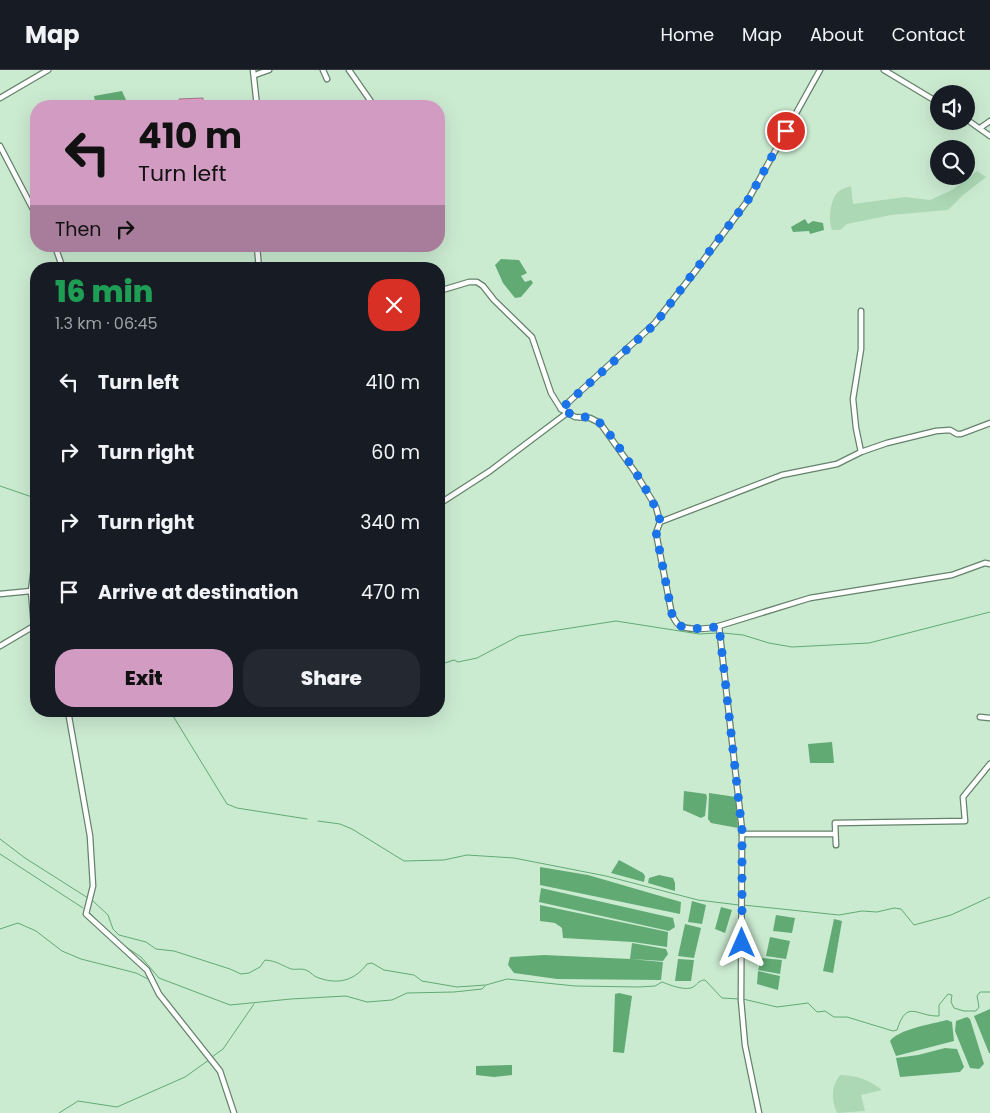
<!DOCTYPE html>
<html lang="en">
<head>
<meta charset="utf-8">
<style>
	body { margin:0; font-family:Poppins,sans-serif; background:#242831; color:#f1f3f6; height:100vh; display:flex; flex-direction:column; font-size:19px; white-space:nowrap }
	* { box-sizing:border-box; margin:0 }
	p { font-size:16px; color:#9ea1a6 }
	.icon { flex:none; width:28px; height:28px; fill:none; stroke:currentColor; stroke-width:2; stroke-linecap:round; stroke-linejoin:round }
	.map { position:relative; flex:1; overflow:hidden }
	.details { position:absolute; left:30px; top:192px; width:415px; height:455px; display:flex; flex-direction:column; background:#171b24; border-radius:20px; box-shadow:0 5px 20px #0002 }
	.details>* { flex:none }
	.banner { position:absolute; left:30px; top:30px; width:415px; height:152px; border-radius:20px; box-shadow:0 5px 20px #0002; background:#d29cc2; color:#111; overflow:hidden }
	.controls { position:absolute; left:930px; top:15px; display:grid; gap:10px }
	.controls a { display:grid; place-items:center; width:45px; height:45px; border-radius:50%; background:#171b24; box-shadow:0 5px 20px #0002; font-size:25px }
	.pin { position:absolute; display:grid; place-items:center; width:42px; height:42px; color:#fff; margin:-21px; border:2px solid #fff; border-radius:50%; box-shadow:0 1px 5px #0007 }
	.me { position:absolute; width:55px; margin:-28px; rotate:0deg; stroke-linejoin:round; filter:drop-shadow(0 0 4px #0008) }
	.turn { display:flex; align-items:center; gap:18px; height:105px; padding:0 25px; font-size:22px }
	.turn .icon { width:65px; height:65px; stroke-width:2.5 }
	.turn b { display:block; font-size:35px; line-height:42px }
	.then { display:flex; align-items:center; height:48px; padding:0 25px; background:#0003; gap:10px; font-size:19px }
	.round { display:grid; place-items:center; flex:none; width:52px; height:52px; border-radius:20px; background:#242831 }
	.head { display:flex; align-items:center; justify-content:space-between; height:85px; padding:0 25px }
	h1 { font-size:30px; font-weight:800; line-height:38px; color:#1e9e55 }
	.primary-button { display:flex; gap:10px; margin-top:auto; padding:10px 25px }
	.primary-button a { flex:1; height:58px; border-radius:20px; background:#d29cc2; color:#111; font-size:20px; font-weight:800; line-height:58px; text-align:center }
	.primary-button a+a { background:#242831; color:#f1f3f6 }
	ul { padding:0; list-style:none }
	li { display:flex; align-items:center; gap:15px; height:70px; padding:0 25px }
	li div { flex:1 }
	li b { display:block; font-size:19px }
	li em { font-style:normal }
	header { display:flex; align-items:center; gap:30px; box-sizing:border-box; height:70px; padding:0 25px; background:#171b24; border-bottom:1px solid #363941 }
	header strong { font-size:24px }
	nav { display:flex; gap:28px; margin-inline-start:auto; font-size:18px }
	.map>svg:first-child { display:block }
	.green { fill:#acd8b5 }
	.water { fill:#61aa74 }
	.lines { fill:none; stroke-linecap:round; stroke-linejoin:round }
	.stream { stroke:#61aa74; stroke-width:1 }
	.building { fill:#eb9ecb; stroke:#9a798c }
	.minor-casing { stroke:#65826b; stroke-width:7 }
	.minor { stroke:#fff; stroke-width:4.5 }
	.route { stroke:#1a73e8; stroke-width:9; stroke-dasharray:0 16.2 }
</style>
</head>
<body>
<header>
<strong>Map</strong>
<nav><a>Home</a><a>Map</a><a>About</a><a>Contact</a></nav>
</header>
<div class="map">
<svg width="990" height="1043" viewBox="0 0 990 1043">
	<rect width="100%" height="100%" fill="#cbebd1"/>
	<g class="green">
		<path d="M977 101 986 107 962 126 948 140 891 145 847 154 840 160H832C828 149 830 129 839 121 842 119 847 117 851 116L853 134 905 127 930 130 952 120Z"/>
		<path d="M840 1005C855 1005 870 1010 882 1020L861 1025 865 1041 837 1043C831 1029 831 1017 840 1005Z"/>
	</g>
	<g class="water">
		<polygon points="122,21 126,30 126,36 96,36 94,26"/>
		<polygon points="805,149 808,154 813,151 823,153 824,160 810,164 809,161 793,162 791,157"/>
		<polygon points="501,189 519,190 527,203 521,206 525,212 531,210 533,213 521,227 515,228 503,213 495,195"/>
		<polygon points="832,672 834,693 810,693 808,674"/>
		<polygon points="684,721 706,724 707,727 705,746 701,748 683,740"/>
		<polygon points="709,723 736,727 738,758 711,753 708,749"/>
		<polygon points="619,790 643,803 645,806 644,812 611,803"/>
		<polygon points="540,797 588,805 681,832 680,844 540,815"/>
		<polygon points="659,805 673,808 675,813 675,821 648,813 649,808"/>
		<polygon points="541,818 673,848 675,857 669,861 539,832"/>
		<polygon points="692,831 706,835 702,854 688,852"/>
		<polygon points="540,835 668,862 667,877 633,872 563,868 562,858 555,853 540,851"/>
		<polygon points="721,837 732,840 725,863 715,859"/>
		<polygon points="776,845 795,848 792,863 773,861"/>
		<polygon points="834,849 842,851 833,903 823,901"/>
		<polygon points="685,854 701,858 694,888 678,886"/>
		<polygon points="770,867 790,871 786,889 766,886"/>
		<polygon points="632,873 666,879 668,884 663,891 630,889 663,892 661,910 557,909 514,903 508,895 510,887 544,885 630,889"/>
		<polygon points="762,888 782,890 780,904 758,900"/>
		<polygon points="678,889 694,890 691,911 675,911"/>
		<polygon points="758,901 780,906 778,920 757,914"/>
		<polygon points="619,923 632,926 624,983 613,982 615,924"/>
		<polygon points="990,939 990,983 989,983 974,946"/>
		<polygon points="967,947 970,949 984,994 979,999 970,998 955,961 956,951"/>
		<path d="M947 950 952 952 954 971 896 986 890 971C899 959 932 954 947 950Z"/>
		<polygon points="945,978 957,979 964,997 960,1002 900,1007 896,988 918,985"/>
		<polygon points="512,995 512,1005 494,1007 476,1005 476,996"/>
	</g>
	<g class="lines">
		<g class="stream">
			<polyline points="0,416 35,428"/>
			<polyline points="723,563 743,565 769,573 792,577 869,573 990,542"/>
			<polyline points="439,595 454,590 458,592 477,588 519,566 616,551 699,564 717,563"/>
			<polyline points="170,641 227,734 237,738 307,749"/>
			<polyline points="318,751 340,754 352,759 404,791 444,790 467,785 514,788 606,806 698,830 739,835"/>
			<polyline points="0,769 25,788 88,828"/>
			<polyline points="0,784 83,838"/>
			<path d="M92 830 108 845 113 859 119 865 146 872 156 879 174 881 230 899 241 904 249 903 260 897 265 890C277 891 281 895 291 899 296 900 301 898 306 900 311 902 314 907 319 908 339 915 355 910 367 894L372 893 384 900 414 905 422 911 457 917 486 915 507 909 575 916 639 917 655 916 662 912C670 915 682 920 691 918 697 916 698 910 705 910L722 928 739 929"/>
			<polyline points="743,835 839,845 862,841 877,842 894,838 901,839 914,855 951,845 990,827"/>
			<polyline points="89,842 112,865"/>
			<polyline points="0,859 18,853 36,861 62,881 81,889 136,903 148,909"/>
			<polyline points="120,873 141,887 159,908 230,935 291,929 346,926 367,932 392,930 407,923 454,922 482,919 485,916"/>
			<path d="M743 929 777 937 808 933 817 942 825 941 834 947H847L893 961 897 960C907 928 917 947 939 946V935L948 924 952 925 951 932 954 938 964 941H976L979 937 977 926 980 922H990"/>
			<polyline points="212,987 223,979 254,934"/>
			<polyline points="59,1043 78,1031 117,1037 185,1007 209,990"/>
		</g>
	</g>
	<polygon class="building" points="203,28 203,36 179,36 179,29"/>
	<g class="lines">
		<g class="minor-casing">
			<g id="minor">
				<polyline points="253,0 257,36"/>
				<polyline points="323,0 327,9"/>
				<polyline points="349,0 374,36"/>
				<polyline points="884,0 939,33"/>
				<polyline points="255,5 269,0"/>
				<polyline points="0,28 48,0"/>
				<polyline points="966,49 990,66"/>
				<polyline points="980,58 990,51"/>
				<polyline points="0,76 36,145"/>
				<polyline points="55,176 63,199"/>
				<polyline points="257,176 259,199"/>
				<path d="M439 221 469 212H477L483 216 494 230 532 267 551 323 561 339 575 347 590 348 600 353 635 402 656 437 660 452 656 463 672 545C674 548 675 552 679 555 688 561 709 559 719 556L742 760 741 930 745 975 759 1043"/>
				<polyline points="861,241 861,279 853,329 856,358 861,382"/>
				<polyline points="561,339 655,253 697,199 748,130 820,0"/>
				<polyline points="439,434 490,401 567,343"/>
				<polyline points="660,452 782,405 837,394 861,382 887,373 936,361 950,360 957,364 961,364 990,353"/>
				<polyline points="36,482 31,521 34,556 36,559"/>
				<polyline points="0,524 31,521"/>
				<polyline points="719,556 810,528 952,505 985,493 990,494"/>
				<polyline points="0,576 34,556"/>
				<polyline points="68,641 90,766 93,816 86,844 147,900 159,924 220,1001 234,1043"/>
				<polyline points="980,647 990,648"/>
				<polyline points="742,764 835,764"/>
				<polyline points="836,775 835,753 965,751 963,727 990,694"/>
			</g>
		</g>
		<use href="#minor" class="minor"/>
	</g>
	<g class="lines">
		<path class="route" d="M742 873V760L719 556C710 559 686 560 679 555 675 552 674 548 672 544L656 462C657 459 660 455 660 452 660 436 612 364 600 353 591 345 574 348 561 339L655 254 748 130 786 61"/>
	</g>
</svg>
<div class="controls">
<a><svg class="icon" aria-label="sound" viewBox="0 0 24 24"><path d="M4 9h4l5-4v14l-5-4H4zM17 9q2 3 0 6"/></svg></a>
<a><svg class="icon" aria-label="search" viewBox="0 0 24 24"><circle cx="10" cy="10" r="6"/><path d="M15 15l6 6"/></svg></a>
</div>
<div class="pin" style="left:786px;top:61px;background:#d93025"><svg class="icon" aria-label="arrive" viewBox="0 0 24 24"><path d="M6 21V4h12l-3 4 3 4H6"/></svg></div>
<svg class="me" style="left:742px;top:873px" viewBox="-20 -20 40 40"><path d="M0-17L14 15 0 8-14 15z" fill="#1a73e8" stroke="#fff" stroke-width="4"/></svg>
<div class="banner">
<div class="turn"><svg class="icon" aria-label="left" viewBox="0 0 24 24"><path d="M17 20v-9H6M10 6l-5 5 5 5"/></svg><div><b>410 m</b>Turn left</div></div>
<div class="then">Then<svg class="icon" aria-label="right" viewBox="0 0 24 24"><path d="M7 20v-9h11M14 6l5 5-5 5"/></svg></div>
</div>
<section class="details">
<div class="head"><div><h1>16 min</h1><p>1.3 km · 06:45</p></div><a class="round" style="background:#d93025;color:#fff"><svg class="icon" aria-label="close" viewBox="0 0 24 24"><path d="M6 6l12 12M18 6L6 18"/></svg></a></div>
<ul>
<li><svg class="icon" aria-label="left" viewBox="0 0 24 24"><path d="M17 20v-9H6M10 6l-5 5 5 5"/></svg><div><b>Turn left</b></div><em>410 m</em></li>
<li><svg class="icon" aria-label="right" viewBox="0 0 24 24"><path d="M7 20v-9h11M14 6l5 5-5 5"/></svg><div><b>Turn right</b></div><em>60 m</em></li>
<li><svg class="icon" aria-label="right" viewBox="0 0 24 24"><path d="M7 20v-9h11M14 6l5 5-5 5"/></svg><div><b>Turn right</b></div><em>340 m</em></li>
<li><svg class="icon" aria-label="arrive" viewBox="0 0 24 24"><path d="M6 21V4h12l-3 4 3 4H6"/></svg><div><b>Arrive at destination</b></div><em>470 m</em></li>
</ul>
<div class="primary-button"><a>Exit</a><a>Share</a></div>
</section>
</div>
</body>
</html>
